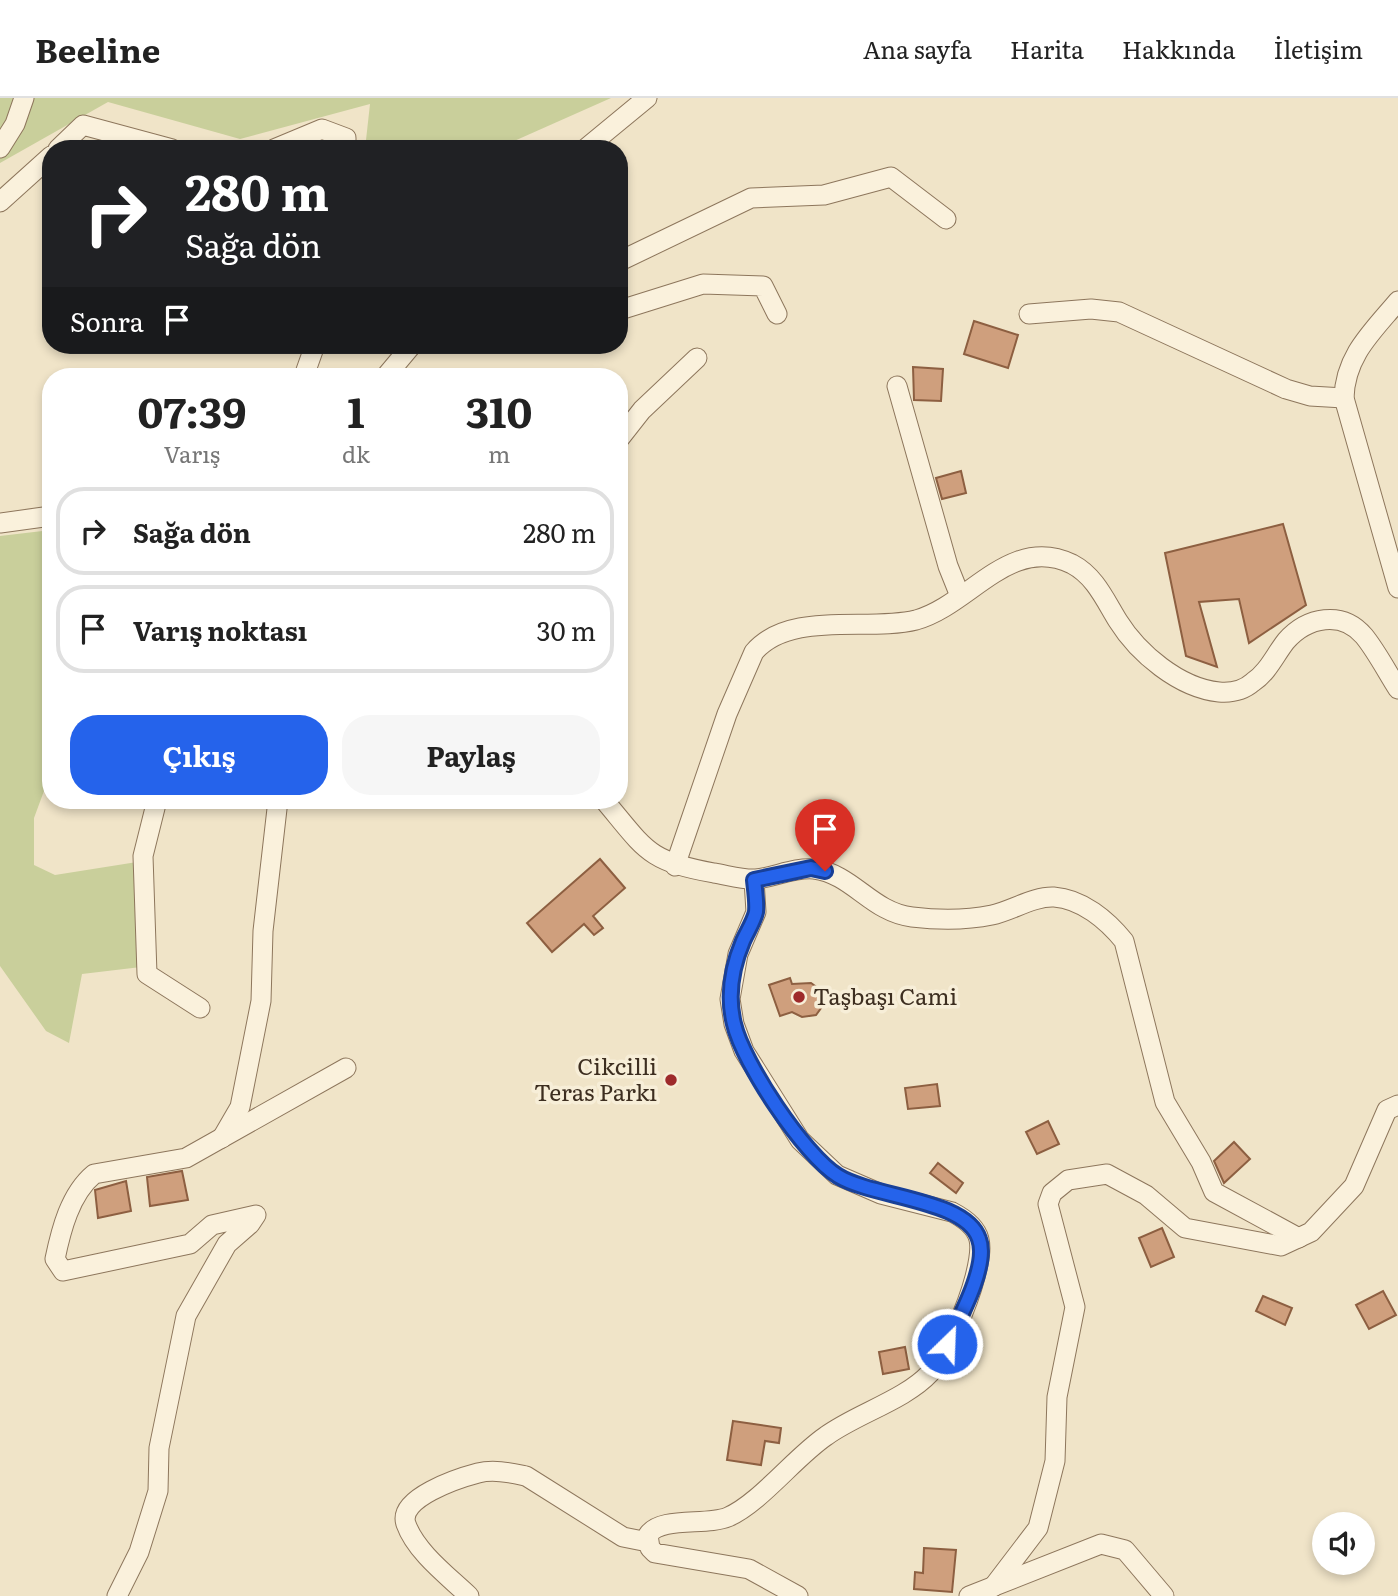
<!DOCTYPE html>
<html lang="tr">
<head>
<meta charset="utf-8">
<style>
	body { margin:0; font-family:Literata,serif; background:#f6f6f6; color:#222; height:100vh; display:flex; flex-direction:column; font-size:26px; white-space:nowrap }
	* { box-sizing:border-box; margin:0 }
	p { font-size:23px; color:#767676 }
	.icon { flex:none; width:38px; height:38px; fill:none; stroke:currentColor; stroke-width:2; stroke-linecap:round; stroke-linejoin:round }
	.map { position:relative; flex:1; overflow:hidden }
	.sheet { position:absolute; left:42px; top:270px; width:586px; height:441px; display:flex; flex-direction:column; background:#fff; border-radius:28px; box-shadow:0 4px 10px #0003 }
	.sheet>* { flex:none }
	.banner { position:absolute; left:42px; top:42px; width:586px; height:214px; border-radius:28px; box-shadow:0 4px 10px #0003; background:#202124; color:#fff; overflow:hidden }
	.fabs { position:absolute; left:1312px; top:1414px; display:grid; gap:14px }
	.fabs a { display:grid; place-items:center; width:63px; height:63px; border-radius:50%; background:#fff; box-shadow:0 4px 10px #0003; font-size:35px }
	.pin { position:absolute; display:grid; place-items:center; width:60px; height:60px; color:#fff; margin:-72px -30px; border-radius:50% 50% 50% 0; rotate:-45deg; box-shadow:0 0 7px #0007 }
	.pin .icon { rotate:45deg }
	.me { position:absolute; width:77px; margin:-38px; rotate:24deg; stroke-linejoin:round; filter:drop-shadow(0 0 5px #0008) }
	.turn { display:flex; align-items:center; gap:24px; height:147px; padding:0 28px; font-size:32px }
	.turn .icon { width:91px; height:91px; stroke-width:2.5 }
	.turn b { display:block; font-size:49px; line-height:60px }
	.then { display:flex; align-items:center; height:66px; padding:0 28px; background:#0003; gap:14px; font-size:26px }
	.eta { display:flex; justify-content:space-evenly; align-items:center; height:119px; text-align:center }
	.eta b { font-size:42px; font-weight:700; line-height:49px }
	.cta { display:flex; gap:14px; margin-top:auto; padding:14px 28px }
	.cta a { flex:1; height:80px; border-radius:28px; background:#2563eb; color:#fff; font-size:28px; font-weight:700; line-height:80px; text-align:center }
	.cta a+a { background:#f6f6f6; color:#222 }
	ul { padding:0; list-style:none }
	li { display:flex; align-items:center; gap:21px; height:88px; margin:0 14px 10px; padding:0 14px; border:4px solid #e0e0e0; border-radius:28px }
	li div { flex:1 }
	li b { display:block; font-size:26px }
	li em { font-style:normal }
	header { display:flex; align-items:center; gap:42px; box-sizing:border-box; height:98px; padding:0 35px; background:#fff; border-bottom:2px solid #e0e0e0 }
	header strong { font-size:33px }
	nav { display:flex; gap:38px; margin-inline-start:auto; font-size:24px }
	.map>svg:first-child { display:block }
	.green { fill:#c9cf9b }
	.building { fill:#cf9f7d; stroke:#8d5f41; stroke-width:2 }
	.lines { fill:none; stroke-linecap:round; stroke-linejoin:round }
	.minor-casing { stroke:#8d765c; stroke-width:21 }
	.minor { stroke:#faf1dc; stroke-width:19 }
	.route-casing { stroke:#184099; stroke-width:18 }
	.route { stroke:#2563eb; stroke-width:12 }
	.poi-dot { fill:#9e2a2b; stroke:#f7eed8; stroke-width:2.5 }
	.labels { text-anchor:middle; stroke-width:7; stroke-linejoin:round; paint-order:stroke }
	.poi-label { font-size:23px; fill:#3d2e20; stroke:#f7eed8; text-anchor:start }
</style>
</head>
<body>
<header>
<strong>Beeline</strong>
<nav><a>Ana sayfa</a><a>Harita</a><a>Hakkında</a><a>İletişim</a></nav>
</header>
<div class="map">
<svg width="1398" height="1498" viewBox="0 0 1398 1498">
	<rect width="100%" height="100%" fill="#f0e4c8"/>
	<g class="green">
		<polygon points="0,0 611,0 496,51 365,51 370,6 240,41 108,4 0,65"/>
		<polygon points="51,432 51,674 34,720 34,767 55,777 137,764 141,869 82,876 69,945 46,933 0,868 0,438"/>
	</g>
	<g class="building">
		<polygon points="974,223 1018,237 1008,270 964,256"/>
		<polygon points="913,269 943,271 941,303 914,302"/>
		<polygon points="961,373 966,395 942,401 936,380"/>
		<polygon points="1283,426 1306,507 1249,545 1239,501 1199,504 1217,569 1186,558 1165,455"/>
		<polygon points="600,761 625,790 593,818 603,830 594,837 584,826 552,854 527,825"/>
		<polygon points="790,880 792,886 811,885 822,893 824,906 816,917 802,919 792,914 780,918 769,887"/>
		<polygon points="937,986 940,1008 908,1011 905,990"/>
		<polygon points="1048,1023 1059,1046 1037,1056 1026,1034"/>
		<polygon points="1234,1044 1250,1061 1224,1085 1214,1063"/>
		<polygon points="938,1065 963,1085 956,1095 930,1075"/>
		<polygon points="182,1073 188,1102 150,1108 147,1079"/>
		<polygon points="126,1083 131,1113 98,1120 95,1092"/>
		<polygon points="1162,1130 1174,1159 1151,1169 1139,1140"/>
		<polygon points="1383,1193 1396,1217 1369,1231 1356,1207"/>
		<polygon points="1263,1198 1292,1210 1285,1227 1256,1213"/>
		<polygon points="905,1249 909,1271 883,1276 879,1254"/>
		<polygon points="733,1323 781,1330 779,1345 765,1343 761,1367 727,1362"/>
		<polygon points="924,1450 956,1452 952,1494 914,1491 915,1474 923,1475"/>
	</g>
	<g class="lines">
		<g class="minor-casing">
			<g id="minor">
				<polyline points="0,50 15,26 24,0"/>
				<polyline points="58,51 83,27 172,51"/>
				<polyline points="274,51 322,31 346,40 346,51"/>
				<polyline points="585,51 647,0"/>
				<polyline points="0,104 51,58"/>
				<polyline points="620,163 751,100 824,97 891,79 946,121"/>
				<path d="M1398 203C1372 234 1345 258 1344 300L1398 490"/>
				<polyline points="620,212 703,186 763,188 777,216"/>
				<polyline points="1029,216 1091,211 1119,214 1286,291 1310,298 1344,300"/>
				<polyline points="304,278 315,247"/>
				<polyline points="386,278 412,247"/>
				<polyline points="897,288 948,468 960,498"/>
				<polyline points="620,340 642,312 697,260"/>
				<polyline points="0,425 51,418"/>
				<polyline points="157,702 143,758 147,876 200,910"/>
				<path d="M604 702C646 752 647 763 714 775 727 777 743 782 756 781 775 779 795 769 814 771 853 776 871 814 912 819 937 822 968 822 992 817 1011 813 1034 798 1054 799 1082 801 1107 822 1124 843L1165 1004 1201 1064 1214 1094 1299 1140"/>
				<path d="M675 768 727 616 754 554C790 512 868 534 916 522 970 507 1010 436 1072 466 1095 478 1105 502 1118 523 1138 555 1179 590 1219 594 1231 595 1244 592 1253 584 1268 574 1275 557 1286 543 1307 519 1342 512 1364 538 1377 554 1387 574 1398 591"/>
				<path d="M754 782 756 814 738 856 730 901 734 926 744 953 800 1042 837 1077 881 1096 952 1114C985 1131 983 1147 975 1179 968 1206 948 1255 930 1275 905 1302 856 1316 826 1338 795 1359 760 1405 728 1419 707 1428 660 1418 648 1437L650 1450 655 1455 749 1471 798 1498"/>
				<polyline points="222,1040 240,1009 261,903 263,833 278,702"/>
				<polyline points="993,1489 1038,1430 1055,1363 1057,1299 1075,1209 1048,1106 1052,1095 1068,1082 1107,1076 1146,1097 1185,1130 1281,1148 1311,1134 1354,1088 1387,1012 1398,1007"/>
				<path d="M117 1498 139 1454 158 1393 159 1350 186 1218 227 1146 250 1126 256 1117 212 1127 190 1146 63 1173 55 1161C61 1132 70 1096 94 1076L186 1060 346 970"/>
				<path d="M469 1498C448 1478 416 1454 406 1426 397 1400 459 1380 478 1375 494 1371 511 1375 526 1378L623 1439 648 1444"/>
				<polyline points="969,1498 1101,1446 1125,1452 1164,1498"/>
			</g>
		</g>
		<use href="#minor" class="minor"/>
	</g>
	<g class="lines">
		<g class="route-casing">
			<path id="route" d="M825 773 811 770 754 782C755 792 757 804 756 814 754 823 747 834 743 843 732 869 727 898 734 926 743 965 804 1057 838 1078 874 1100 966 1101 979 1141 989 1167 959 1221 947 1246"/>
		</g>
		<use href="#route" class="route"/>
	</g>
	<g class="poi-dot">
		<circle cx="799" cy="899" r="7"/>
		<circle cx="671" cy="982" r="7"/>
	</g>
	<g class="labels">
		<g class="poi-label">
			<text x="813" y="907">Taşbaşı Cami</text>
			<text x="657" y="977" text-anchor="end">Cikcilli<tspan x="657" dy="26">Teras Parkı</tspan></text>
		</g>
	</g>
</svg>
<div class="fabs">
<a><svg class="icon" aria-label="sound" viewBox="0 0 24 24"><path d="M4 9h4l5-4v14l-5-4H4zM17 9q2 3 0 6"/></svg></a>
</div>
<div class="pin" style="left:825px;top:773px;background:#d93025"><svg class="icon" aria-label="arrive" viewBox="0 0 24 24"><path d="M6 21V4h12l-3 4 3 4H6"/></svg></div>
<svg class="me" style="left:947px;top:1246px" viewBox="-20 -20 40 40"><circle r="17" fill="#2563eb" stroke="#fff" stroke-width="3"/><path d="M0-11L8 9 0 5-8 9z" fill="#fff"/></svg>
<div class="banner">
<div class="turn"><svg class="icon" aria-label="right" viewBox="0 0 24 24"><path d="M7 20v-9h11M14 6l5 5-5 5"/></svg><div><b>280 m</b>Sağa dön</div></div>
<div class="then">Sonra<svg class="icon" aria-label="arrive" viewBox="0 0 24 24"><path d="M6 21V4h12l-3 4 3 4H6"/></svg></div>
</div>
<section class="sheet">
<div class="eta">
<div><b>07:39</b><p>Varış</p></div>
<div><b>1</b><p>dk</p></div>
<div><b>310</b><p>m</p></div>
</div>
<ul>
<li><svg class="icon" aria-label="right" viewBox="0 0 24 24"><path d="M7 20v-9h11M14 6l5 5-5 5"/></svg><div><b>Sağa dön</b></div><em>280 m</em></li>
<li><svg class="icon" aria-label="arrive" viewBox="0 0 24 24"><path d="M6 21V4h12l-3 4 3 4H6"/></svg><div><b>Varış noktası</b></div><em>30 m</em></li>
</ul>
<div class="cta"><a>Çıkış</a><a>Paylaş</a></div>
</section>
</div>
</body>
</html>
